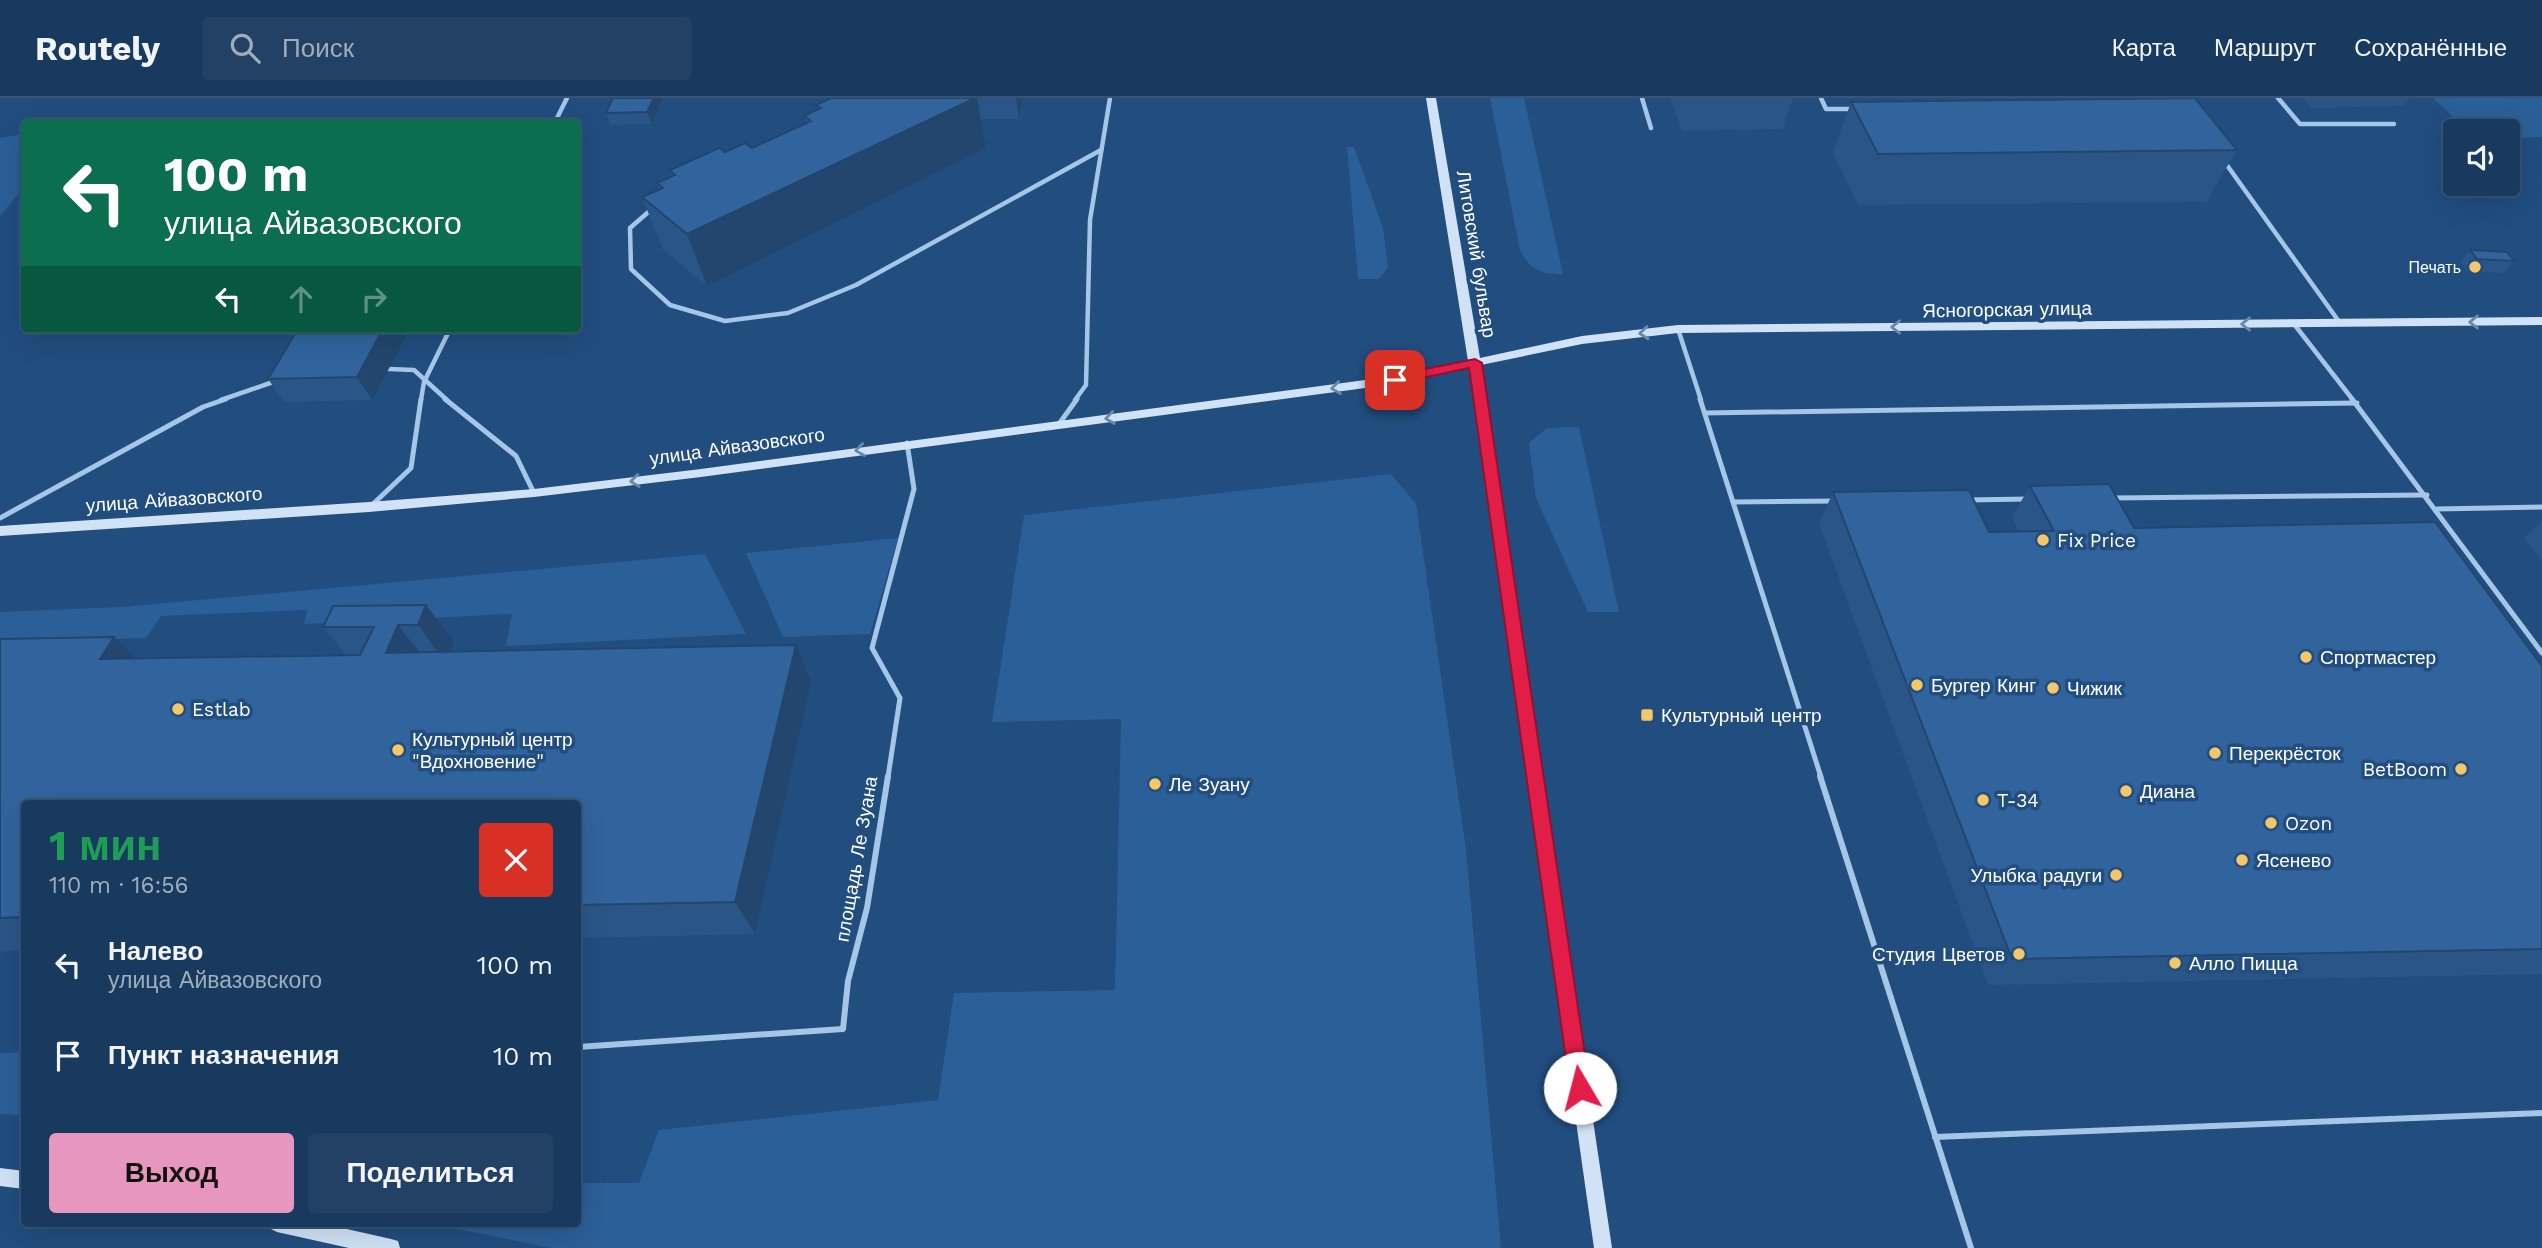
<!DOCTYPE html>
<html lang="ru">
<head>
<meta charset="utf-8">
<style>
	body { margin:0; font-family:"Work Sans",sans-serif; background:#224165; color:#f1f3f6; height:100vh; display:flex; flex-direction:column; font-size:26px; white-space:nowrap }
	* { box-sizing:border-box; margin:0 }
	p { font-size:23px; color:#9fadbd }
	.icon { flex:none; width:38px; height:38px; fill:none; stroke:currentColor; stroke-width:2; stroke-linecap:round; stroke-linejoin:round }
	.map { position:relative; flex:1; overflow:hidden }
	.side { position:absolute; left:21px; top:702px; width:560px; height:427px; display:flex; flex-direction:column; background:#193a5f; border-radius:7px; box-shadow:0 7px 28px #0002,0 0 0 2px #375474 }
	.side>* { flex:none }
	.top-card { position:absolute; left:21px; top:21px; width:560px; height:214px; border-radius:7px; box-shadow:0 7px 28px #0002,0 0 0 2px #375474; background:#0b6e4f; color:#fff; overflow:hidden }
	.buttons { position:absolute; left:2443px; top:21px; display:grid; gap:14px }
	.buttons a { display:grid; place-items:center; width:77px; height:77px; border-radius:7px; background:#193a5f; box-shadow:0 7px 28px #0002,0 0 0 2px #375474; font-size:35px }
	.pin { position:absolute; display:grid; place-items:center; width:60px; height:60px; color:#fff; margin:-30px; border-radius:14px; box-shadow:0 4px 10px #0006 }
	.me { position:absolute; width:77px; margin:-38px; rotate:352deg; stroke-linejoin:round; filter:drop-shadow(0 0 5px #0008) }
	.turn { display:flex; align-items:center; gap:24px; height:147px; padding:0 28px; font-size:32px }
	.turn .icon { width:91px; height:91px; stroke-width:2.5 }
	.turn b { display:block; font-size:49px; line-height:60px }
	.lanes { display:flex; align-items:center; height:66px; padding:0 28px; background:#0003; justify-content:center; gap:35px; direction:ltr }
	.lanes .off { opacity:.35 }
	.round { display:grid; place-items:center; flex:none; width:74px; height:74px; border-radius:7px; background:#224165 }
	.headline { display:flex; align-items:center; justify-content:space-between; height:119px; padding:0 28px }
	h1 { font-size:42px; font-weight:700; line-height:52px; color:#1e9e55 }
	.button { display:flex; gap:14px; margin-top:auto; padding:14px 28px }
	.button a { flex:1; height:80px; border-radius:7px; background:#e797bd; color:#111; font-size:28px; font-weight:700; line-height:80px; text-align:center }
	.button a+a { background:#224165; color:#f1f3f6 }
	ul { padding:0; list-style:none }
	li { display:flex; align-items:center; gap:21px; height:91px; padding:0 28px }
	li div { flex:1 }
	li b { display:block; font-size:26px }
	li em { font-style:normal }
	header { display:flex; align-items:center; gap:42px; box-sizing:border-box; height:98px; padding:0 35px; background:#193a5f; border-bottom:2px solid #375474 }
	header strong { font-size:33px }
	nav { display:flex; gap:38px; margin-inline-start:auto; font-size:24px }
	.search { width:490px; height:63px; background:#224165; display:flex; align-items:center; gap:18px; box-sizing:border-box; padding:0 24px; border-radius:7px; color:#9fadbd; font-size:26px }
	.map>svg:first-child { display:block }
	.green { fill:#2b5f97 }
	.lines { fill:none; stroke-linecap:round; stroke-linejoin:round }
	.lane-far2 { stroke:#a6c6e7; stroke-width:4.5 }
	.lane-far1 { stroke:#a6c6e7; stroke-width:5 }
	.lane { stroke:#a6c6e7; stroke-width:6 }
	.secondary { fill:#d1e2f6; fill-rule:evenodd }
	.wall { fill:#2a5687 }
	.shaded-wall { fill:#22466e }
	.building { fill:#31649d; stroke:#22466e; stroke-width:2 }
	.oneway { stroke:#6789af }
	.route { fill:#e11d48; stroke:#92132f; stroke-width:2 }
	.poi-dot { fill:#f4c768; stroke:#214d7f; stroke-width:2.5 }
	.labels { text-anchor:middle; stroke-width:7; stroke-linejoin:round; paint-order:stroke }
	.far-poi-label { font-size:16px; fill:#fff; stroke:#214d7f; text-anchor:end }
	.street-label { font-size:19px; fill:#fff; stroke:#214d7f }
	.poi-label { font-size:19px; fill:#fff; stroke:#214d7f; text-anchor:start }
</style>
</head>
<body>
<header>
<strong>Routely</strong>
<div class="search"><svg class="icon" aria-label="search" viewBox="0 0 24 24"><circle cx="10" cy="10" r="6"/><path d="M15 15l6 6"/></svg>Поиск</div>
<nav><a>Карта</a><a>Маршрут</a><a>Сохранённые</a></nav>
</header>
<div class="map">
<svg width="2542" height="1150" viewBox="0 0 2542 1150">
	<rect width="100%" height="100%" fill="#214d7f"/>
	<g class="green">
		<path d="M1490 0H1524L1563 176C1541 176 1531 173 1520 152Z"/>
		<polygon points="2433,0 2542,0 2542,39 2508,40 2508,33 2468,33"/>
		<polygon points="24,36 24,89 0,118 0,40"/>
		<polygon points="1347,49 1354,49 1383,130 1388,169 1379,181 1358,181"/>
		<polygon points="1579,329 1619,514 1588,514 1536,400 1529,345 1547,330"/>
		<polygon points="1391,376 1416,406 1466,751 1501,1150 551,1150 429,1125 578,1125 578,1085 639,1085 659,1032 938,1002 954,895 1115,892 1121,621 992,624 1024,417"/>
		<polygon points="898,440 870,536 783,539 746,455"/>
		<polygon points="705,456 746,536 506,548 512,516 304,526 307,512 161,518 146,540 0,544 0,514 121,509"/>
		<polygon points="24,954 24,1017 0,1016 0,955"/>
	</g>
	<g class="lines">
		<g class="lane-far2">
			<polyline points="1642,0 1651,30"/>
			<polyline points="1821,0 1826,11 1854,11"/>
			<polyline points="2278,0 2300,26 2394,26"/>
			<polyline points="555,24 567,0"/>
			<polyline points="2224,63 2340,225"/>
			<polyline points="653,110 630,130 631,171 670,207 725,223 788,215 856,187 1101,52"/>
			<polyline points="2294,226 2353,302"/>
			<polyline points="1678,231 1701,302"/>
			<polyline points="388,271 414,272 447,302"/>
			<polyline points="221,302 276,283"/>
			<polyline points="421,302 424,284 450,231"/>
			<polyline points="1075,302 1086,287 1090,122 1110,0"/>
		</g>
		<g class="lane-far1">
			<polyline points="445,301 516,358 534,395"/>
			<polyline points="1700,301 1821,679"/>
			<polyline points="2352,301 2542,555"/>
			<polyline points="1705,315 2357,305"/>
			<polyline points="1059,326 1077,301"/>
			<polyline points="2112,400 2427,397"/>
			<polyline points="1968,402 2028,401"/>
			<polyline points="1733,404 1836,403"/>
			<polyline points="372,407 411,370 421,301"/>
			<polyline points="2437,411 2542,409"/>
			<polyline points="0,420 203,309 226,301"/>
			<polyline points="888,679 900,600 872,550 914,391 907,345"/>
		</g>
		<g class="lane">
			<polyline points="1820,678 1971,1150"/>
			<polyline points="578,949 843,931 848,883 867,810 888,678"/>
			<polyline points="1935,1039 2542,1015"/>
		</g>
		<g class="secondary">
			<polygon points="1426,0 1436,0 1480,260 1582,238 1678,227 2542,219 2542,227 1678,235 1582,246 1481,267 1612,1150 1594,1150 1469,270 1395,286 701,379 534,399 369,414 0,438 0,428 369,404 534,391 701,371 1395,278 1468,263"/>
			<polygon points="0,1070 24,1073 24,1091 0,1088"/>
			<polygon points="268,1125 320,1125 391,1141 398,1143 400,1150 349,1150 277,1134 271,1131"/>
		</g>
	</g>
	<g class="wall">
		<polygon points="613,0 662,0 662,2 652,26 611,27 606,15"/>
		<polygon points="831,0 1022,0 1019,21 981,21 986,50 707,188 663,152 642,99 659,92 657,85 672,78 670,72 725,54 752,50 806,25 804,18 818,12 816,7"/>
		<polygon points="1670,0 1793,0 1783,31 1682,33"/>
		<polygon points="2303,0 2410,0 2404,8 2312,10"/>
		<polygon points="1851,4 2237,52 2206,104 1858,107 1833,55"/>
		<polygon points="2470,152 2514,163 2504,175 2467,173 2461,164"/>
		<polygon points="298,231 410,231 372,302 284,304 268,281"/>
		<polygon points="2030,388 2134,430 2542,568 2542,876 1988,887 1819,426 1833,394 1989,434 2019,434 2012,419"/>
		<polygon points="2542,423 2542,463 2524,440"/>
		<polygon points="426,507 454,544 450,554 811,584 755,836 578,840 578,705 24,705 24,852 2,853 0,857 0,541 136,561 346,557 323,529"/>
	</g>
	<g class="shaded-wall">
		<polygon points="654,0 662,0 662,2 652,26 647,14"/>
		<polygon points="975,0 977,0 986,50 707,188 687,136"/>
		<polygon points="1016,0 1022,0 1019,21"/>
		<polygon points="383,231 410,231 372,302 357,279"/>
		<polygon points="426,507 454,544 445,564 418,527"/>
		<polygon points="398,527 427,564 386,555"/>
		<polygon points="114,539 152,576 100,561"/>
		<polygon points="796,547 811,584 755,836 735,804"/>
	</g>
	<g class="building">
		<polygon points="613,0 654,0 647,14 606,15"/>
		<polygon points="831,0 975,0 687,136 642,99 663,90 657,85 675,77 670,72 719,50 725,54 745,45 752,50 811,23 804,18 821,10 816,7"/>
		<polygon points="2195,0 2237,52 1878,56 1851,4"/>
		<polygon points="432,22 488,23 487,24 430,24"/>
		<polygon points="2470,152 2507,154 2514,163 2477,161"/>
		<polygon points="298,231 383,231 357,279 268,281"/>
		<polygon points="2109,386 2134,430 2435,424 2542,568 2542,851 2012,861 1833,394 1969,392 1989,434 2054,433 2030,388"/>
		<polygon points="426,507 418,527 398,527 386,555 796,547 735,804 578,807 578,705 24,705 24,819 0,820 0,541 114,539 100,561 360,557 374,529 323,529 333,508"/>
	</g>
	<defs><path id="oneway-chevron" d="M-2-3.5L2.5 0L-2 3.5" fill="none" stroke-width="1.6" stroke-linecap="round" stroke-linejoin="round" transform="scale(1.75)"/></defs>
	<g class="oneway">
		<use href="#oneway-chevron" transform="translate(2474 224) rotate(179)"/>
		<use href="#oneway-chevron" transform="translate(2246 226) rotate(179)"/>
		<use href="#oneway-chevron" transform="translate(1896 229) rotate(179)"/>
		<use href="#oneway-chevron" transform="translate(1644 235) rotate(174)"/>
		<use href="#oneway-chevron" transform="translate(1336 290) rotate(172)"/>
		<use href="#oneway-chevron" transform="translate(1110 320) rotate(172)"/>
		<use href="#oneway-chevron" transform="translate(860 352) rotate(172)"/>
		<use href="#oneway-chevron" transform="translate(635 383) rotate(173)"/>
	</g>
	<polygon class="route" points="1475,261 1482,265 1590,990 1587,997 1580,1000 1573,997 1570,990 1469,270 1395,286 1389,282 1395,277"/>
	<g class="poi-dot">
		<circle cx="2475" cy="169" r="7"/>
		<circle cx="2043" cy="442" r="7"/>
		<circle cx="2306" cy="559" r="7"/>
		<circle cx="1917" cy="587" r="7"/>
		<circle cx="2053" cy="590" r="7"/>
		<circle cx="178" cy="611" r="7"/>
		<rect x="1640" y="610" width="14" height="14" rx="3.5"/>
		<circle cx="398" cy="652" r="7"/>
		<circle cx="2215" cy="655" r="7"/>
		<circle cx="2461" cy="671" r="7"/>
		<circle cx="1155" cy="686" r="7"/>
		<circle cx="2126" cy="693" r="7"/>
		<circle cx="1983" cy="702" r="7"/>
		<circle cx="2271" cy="725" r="7"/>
		<circle cx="2242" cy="762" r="7"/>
		<circle cx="2116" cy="777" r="7"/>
		<circle cx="2019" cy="856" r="7"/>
		<circle cx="2175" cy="865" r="7"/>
	</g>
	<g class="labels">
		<g class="far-poi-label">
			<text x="2461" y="175">Печать</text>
		</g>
		<g class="street-label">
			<text transform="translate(1477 156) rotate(81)" y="7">Литовский бульвар</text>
			<text transform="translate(2007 211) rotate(-1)" y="7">Ясногорская улица</text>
			<text transform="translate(737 348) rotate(-8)" y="7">улица Айвазовского</text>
			<text transform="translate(174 401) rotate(-4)" y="7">улица Айвазовского</text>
			<text transform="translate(856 761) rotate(-80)" y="7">площадь Ле Зуана</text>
		</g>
		<g class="poi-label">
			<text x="2057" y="449">Fix Price</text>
			<text x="2320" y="566">Спортмастер</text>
			<text x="1931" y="594">Бургер Кинг</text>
			<text x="2067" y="597">Чижик</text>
			<text x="192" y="618">Estlab</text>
			<text x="1661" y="624">Культурный центр</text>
			<text x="412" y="648">Культурный центр<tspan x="412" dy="22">"Вдохновение"</tspan></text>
			<text x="2229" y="662">Перекрёсток</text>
			<text x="2447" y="678" text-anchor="end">BetBoom</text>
			<text x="1169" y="693">Ле Зуану</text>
			<text x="2140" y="700">Диана</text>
			<text x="1997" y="709">T-34</text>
			<text x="2285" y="732">Ozon</text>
			<text x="2256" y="769">Ясенево</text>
			<text x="2102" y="784" text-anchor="end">Улыбка радуги</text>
			<text x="2005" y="863" text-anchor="end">Студия Цветов</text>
			<text x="2189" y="872">Алло Пицца</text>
		</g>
	</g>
</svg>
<div class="buttons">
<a><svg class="icon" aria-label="sound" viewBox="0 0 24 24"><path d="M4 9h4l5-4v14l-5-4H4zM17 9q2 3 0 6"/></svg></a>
</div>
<div class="pin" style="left:1395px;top:282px;background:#d93025"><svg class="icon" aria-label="arrive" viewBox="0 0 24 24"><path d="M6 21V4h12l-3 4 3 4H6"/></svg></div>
<svg class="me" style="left:1580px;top:990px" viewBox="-20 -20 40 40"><circle r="19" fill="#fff"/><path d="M0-13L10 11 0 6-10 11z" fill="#e11d48"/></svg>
<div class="top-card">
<div class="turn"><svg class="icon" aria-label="left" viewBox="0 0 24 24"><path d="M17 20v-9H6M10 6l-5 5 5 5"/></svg><div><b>100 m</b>улица Айвазовского</div></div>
<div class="lanes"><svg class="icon" aria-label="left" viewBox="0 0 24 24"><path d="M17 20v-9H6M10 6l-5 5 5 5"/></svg><svg class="icon off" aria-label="ahead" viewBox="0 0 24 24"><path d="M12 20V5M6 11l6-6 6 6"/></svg><svg class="icon off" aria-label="right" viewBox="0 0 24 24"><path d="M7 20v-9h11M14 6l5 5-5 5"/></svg></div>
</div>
<section class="side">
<div class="headline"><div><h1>1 мин</h1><p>110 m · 16:56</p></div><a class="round" style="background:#d93025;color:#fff"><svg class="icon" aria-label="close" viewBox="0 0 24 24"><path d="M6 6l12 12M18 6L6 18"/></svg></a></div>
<ul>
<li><svg class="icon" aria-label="left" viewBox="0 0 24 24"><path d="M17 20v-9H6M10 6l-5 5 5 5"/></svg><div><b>Налево</b><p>улица Айвазовского</p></div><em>100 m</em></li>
<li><svg class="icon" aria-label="arrive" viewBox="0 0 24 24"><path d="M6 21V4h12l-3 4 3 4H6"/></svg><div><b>Пункт назначения</b></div><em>10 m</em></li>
</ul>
<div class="button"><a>Выход</a><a>Поделиться</a></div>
</section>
</div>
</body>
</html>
